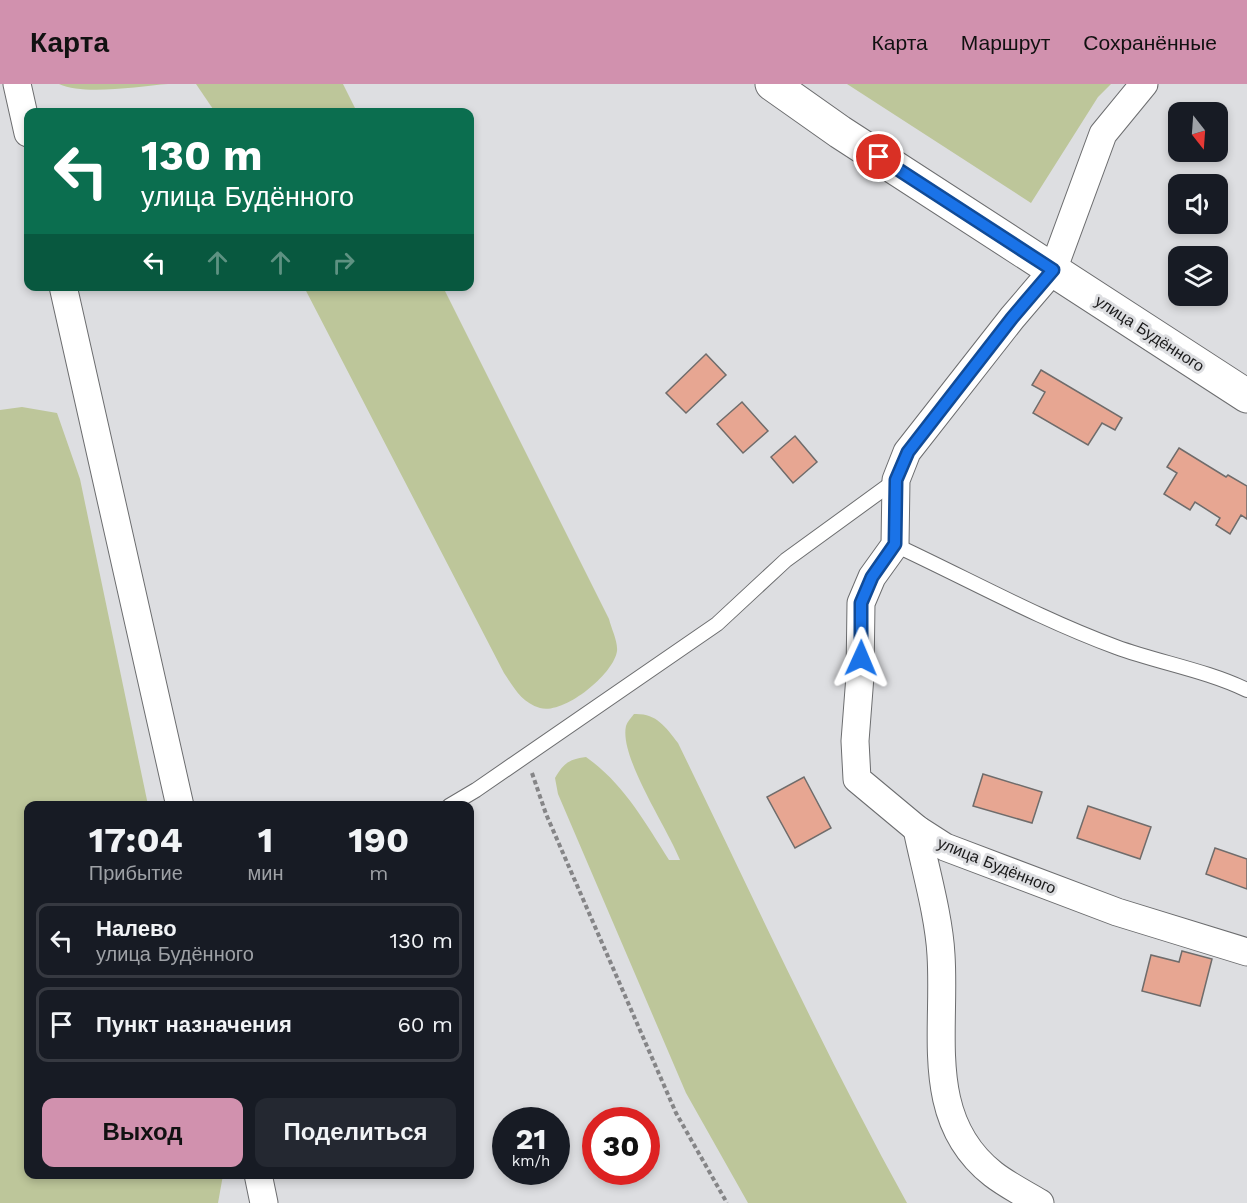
<!DOCTYPE html>
<html lang="ru">
<head>
<meta charset="utf-8">
<style>
	body { margin:0; font-family:"Work Sans",sans-serif; background:#242831; color:#f1f3f6; height:100vh; display:flex; flex-direction:column; font-size:22px; white-space:nowrap }
	* { box-sizing:border-box; margin:0 }
	p { font-size:20px; color:#9ea1a6 }
	.icon { flex:none; width:33px; height:33px; fill:none; stroke:currentColor; stroke-width:2; stroke-linecap:round; stroke-linejoin:round }
	.map { position:relative; flex:1; overflow:hidden }
	.panel { position:absolute; left:24px; top:717px; width:450px; height:378px; display:flex; flex-direction:column; background:#171b24; border-radius:12px; box-shadow:0 3px 9px #0003 }
	.panel>* { flex:none }
	.guide { position:absolute; left:24px; top:24px; width:450px; height:183px; border-radius:12px; box-shadow:0 3px 9px #0003; background:#0b6e4f; color:#fff; overflow:hidden }
	.needle { width:39px; rotate:163deg }
	.tools { position:absolute; left:1168px; top:18px; display:grid; gap:12px }
	.tools a { display:grid; place-items:center; width:60px; height:60px; border-radius:12px; background:#171b24; box-shadow:0 3px 9px #0003; font-size:30px }
	.speed { position:absolute; left:492px; top:1023px; display:flex; gap:12px; font-size:30px; font-weight:700; text-align:center }
	.speed>* { display:grid; place-content:center; width:78px; height:78px; border-radius:50%; background:#171b24; box-shadow:0 3px 9px #0003; line-height:1 }
	.speed small { font-size:15px; font-weight:400 }
	.speed .limit { border:9px solid #d22; background:#fff; color:#111 }
	.pin { position:absolute; display:grid; place-items:center; width:51px; height:51px; color:#fff; margin:-26px; border:3px solid #fff; border-radius:50%; box-shadow:0 2px 6px #0007 }
	.me { position:absolute; width:66px; margin:-33px; rotate:1deg; stroke-linejoin:round; filter:drop-shadow(0 0 4px #0008) }
	.turn { display:flex; align-items:center; gap:21px; height:126px; padding:0 18px; font-size:27px }
	.turn .icon { width:78px; height:78px; stroke-width:2.5 }
	.turn b { display:block; font-size:42px; line-height:51px }
	.lanes { display:flex; align-items:center; height:57px; padding:0 18px; background:#0003; justify-content:center; gap:30px; direction:ltr }
	.lanes .off { opacity:.35 }
	.eta { display:flex; justify-content:space-evenly; align-items:center; height:102px; text-align:center }
	.eta b { font-size:36px; font-weight:700; line-height:42px }
	.action { display:flex; gap:12px; margin-top:auto; padding:12px 18px }
	.action a { flex:1; height:69px; border-radius:12px; background:#d191ae; color:#111; font-size:24px; font-weight:700; line-height:69px; text-align:center }
	.action a+a { background:#242831; color:#f1f3f6 }
	ul { padding:0; list-style:none }
	li { display:flex; align-items:center; gap:18px; height:75px; margin:0 12px 9px; padding:0 6px; border:3px solid #363941; border-radius:12px }
	li div { flex:1 }
	li b { display:block; font-size:22px }
	li em { font-style:normal }
	header { display:flex; align-items:center; gap:36px; box-sizing:border-box; height:84px; padding:0 30px; background:#d191ae; color:#111 }
	header strong { font-size:28px }
	nav { display:flex; gap:33px; margin-inline-start:auto; font-size:21px }
	.map>svg:first-child { display:block }
	.green { fill:#bdc69a }
	.building { fill:#e7a692; stroke:#6f6c6b; stroke-width:1.5 }
	.lines { fill:none; stroke-linecap:round; stroke-linejoin:round }
	.service-casing { stroke:#6c6d6f; stroke-width:16 }
	.minor-casing { stroke:#6c6d6f; stroke-width:29 }
	.secondary-casing { stroke:#6c6d6f; stroke-width:35 }
	.path { stroke:#858587; stroke-width:4; stroke-dasharray:4.5 3; stroke-linecap:butt }
	.service { stroke:#fff; stroke-width:14 }
	.minor { stroke:#fff; stroke-width:27 }
	.secondary { stroke:#fff; stroke-width:33 }
	.route-casing { stroke:#114b97; stroke-width:15 }
	.route { stroke:#1a73e8; stroke-width:10 }
	.labels { text-anchor:middle; stroke-width:6; stroke-linejoin:round; paint-order:stroke }
	.street-label { font-size:16px; fill:#1b1b1c; stroke:#dddee1 }
</style>
</head>
<body>
<header>
<strong>Карта</strong>
<nav><a>Карта</a><a>Маршрут</a><a>Сохранённые</a></nav>
</header>
<div class="map">
<svg width="1247" height="1119" viewBox="0 0 1247 1119">
	<rect width="100%" height="100%" fill="#dddee1"/>
	<g class="green">
		<path d="M59 0H168C139 2 85 12 59 0Z"/>
		<polygon points="196,0 343,0 357,28 215,28"/>
		<polygon points="847,0 1111,0 1098,13 1031,119"/>
		<path d="M304 203H443L609 535C611 544 618 557 617 567 614 590 564 631 540 624 522 619 514 604 504 589Z"/>
		<polygon points="22,323 57,329 80,395 148,721 28,722 28,1090 223,1091 218,1119 0,1119 0,326"/>
		<path d="M634 630C656 629 665 642 678 659 753 813 824 969 907 1119H748L686 1009 558 710 555 694C563 680 569 675 586 673 623 699 645 738 669 776H680C668 745 619 673 626 642 627 638 631 634 634 630Z"/>
	</g>
	<g class="building">
		<polygon points="706,270 726,291 686,329 666,309"/>
		<polygon points="1041,286 1122,334 1115,346 1102,339 1088,361 1033,329 1045,308 1032,301"/>
		<polygon points="742,318 768,347 743,369 717,340"/>
		<polygon points="795,352 817,378 793,399 771,373"/>
		<polygon points="1179,364 1226,393 1228,391 1247,402 1247,435 1241,431 1230,450 1216,441 1220,434 1195,418 1190,426 1164,410 1177,389 1167,383"/>
		<polygon points="983,690 1042,708 1032,739 973,722"/>
		<polygon points="804,693 831,744 795,764 767,713"/>
		<polygon points="1088,722 1151,743 1140,775 1077,754"/>
		<polygon points="1215,764 1247,775 1247,805 1206,790"/>
		<polygon points="1182,867 1212,875 1200,922 1142,907 1151,871 1179,878"/>
	</g>
	<g class="lines">
		<g class="service-casing">
			<g id="service">
				<path d="M895 461C968 495 1040 535 1116 563 1160 579 1205 586 1247 606"/>
				<polyline points="449,722 476,706 717,540 786,476 896,396"/>
			</g>
		</g>
		<g class="minor-casing">
			<g id="minor">
				<polyline points="17,0 28,49"/>
				<polyline points="1144,0 1103,50 1053,186 1012,234 907,368 896,396 895,461 872,493 861,519 860,592 855,657 857,695 917,745 945,763 1117,828 1247,868"/>
				<polyline points="63,202 180,722"/>
				<path d="M917 745C925 784 939 832 941 871 946 948 923 1035 993 1090 1007 1101 1025 1110 1040 1119"/>
				<polyline points="258,1090 264,1119"/>
			</g>
		</g>
		<g class="secondary-casing">
			<polyline id="secondary" points="772,0 840,48 1247,312"/>
		</g>
		<polyline class="path" points="532,689 546,730 676,1029 727,1119"/>
		<use href="#service" class="service"/>
		<use href="#minor" class="minor"/>
		<use href="#secondary" class="secondary"/>
	</g>
	<g class="lines">
		<g class="route-casing">
			<polyline id="route" points="861,574 861,519 872,493 895,460 896,396 908,368 1012,234 1053,186 879,73"/>
		</g>
		<use href="#route" class="route"/>
	</g>
	<g class="labels">
		<g class="street-label">
			<text transform="translate(1150 249) rotate(33)" y="6">улица Будённого</text>
			<text transform="translate(997 781) rotate(22)" y="6">улица Будённого</text>
		</g>
	</g>
</svg>
<div class="tools">
<a><svg class="needle" viewBox="-14 -14 28 28"><path d="M0-13l5 13h-10z" fill="#e53935"/><path d="M0 13l5-13h-10z" fill="#9ea1a6"/></svg></a>
<a><svg class="icon" aria-label="sound" viewBox="0 0 24 24"><path d="M4 9h4l5-4v14l-5-4H4zM17 9q2 3 0 6"/></svg></a>
<a><svg class="icon" aria-label="layers" viewBox="0 0 24 24"><path d="M12 4l9 5-9 5-9-5zM3 14l9 5 9-5"/></svg></a>
</div>
<div class="speed"><div>21<small>km/h</small></div><div class="limit">30</div></div>
<div class="pin" style="left:879px;top:73px;background:#d93025"><svg class="icon" aria-label="arrive" viewBox="0 0 24 24"><path d="M6 21V4h12l-3 4 3 4H6"/></svg></div>
<svg class="me" style="left:861px;top:574px" viewBox="-20 -20 40 40"><path d="M0-17L14 15 0 8-14 15z" fill="#1a73e8" stroke="#fff" stroke-width="4"/></svg>
<div class="guide">
<div class="turn"><svg class="icon" aria-label="left" viewBox="0 0 24 24"><path d="M17 20v-9H6M10 6l-5 5 5 5"/></svg><div><b>130 m</b>улица Будённого</div></div>
<div class="lanes"><svg class="icon" aria-label="left" viewBox="0 0 24 24"><path d="M17 20v-9H6M10 6l-5 5 5 5"/></svg><svg class="icon off" aria-label="ahead" viewBox="0 0 24 24"><path d="M12 20V5M6 11l6-6 6 6"/></svg><svg class="icon off" aria-label="ahead" viewBox="0 0 24 24"><path d="M12 20V5M6 11l6-6 6 6"/></svg><svg class="icon off" aria-label="right" viewBox="0 0 24 24"><path d="M7 20v-9h11M14 6l5 5-5 5"/></svg></div>
</div>
<section class="panel">
<div class="eta">
<div><b>17:04</b><p>Прибытие</p></div>
<div><b>1</b><p>мин</p></div>
<div><b>190</b><p>m</p></div>
</div>
<ul>
<li><svg class="icon" aria-label="left" viewBox="0 0 24 24"><path d="M17 20v-9H6M10 6l-5 5 5 5"/></svg><div><b>Налево</b><p>улица Будённого</p></div><em>130 m</em></li>
<li><svg class="icon" aria-label="arrive" viewBox="0 0 24 24"><path d="M6 21V4h12l-3 4 3 4H6"/></svg><div><b>Пункт назначения</b></div><em>60 m</em></li>
</ul>
<div class="action"><a>Выход</a><a>Поделиться</a></div>
</section>
</div>
</body>
</html>
